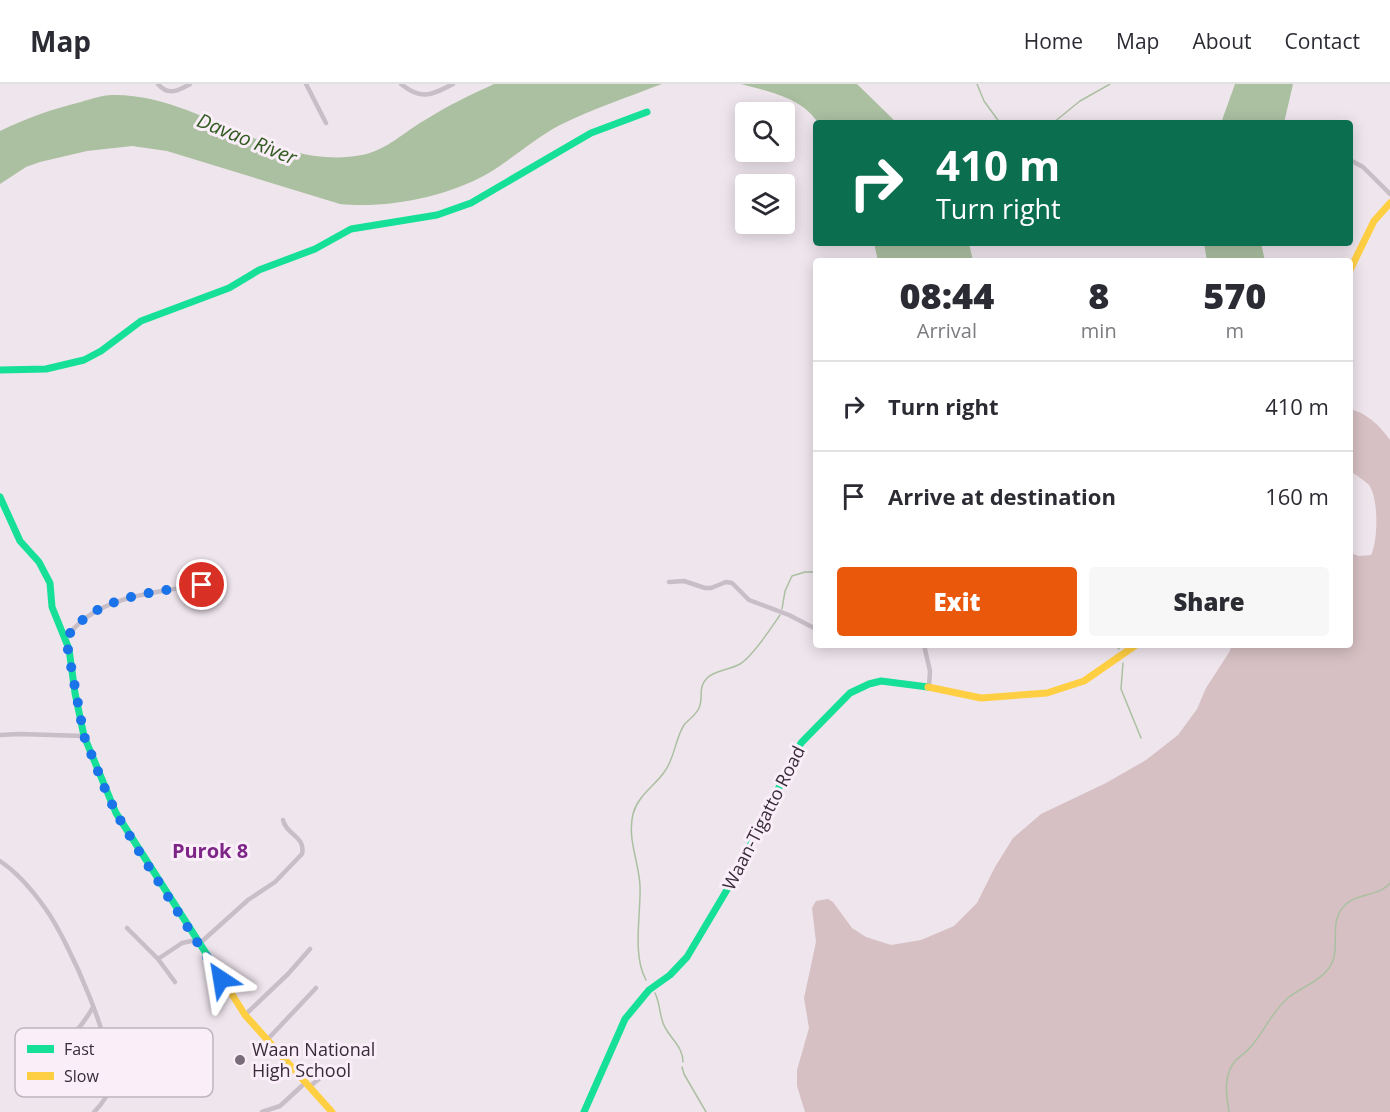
<!DOCTYPE html>
<html lang="en">
<head>
<meta charset="utf-8">
<style>
	body { margin:0; font-family:"Open Sans",sans-serif; background:#f7f7f7; color:#2b2b33; height:100vh; display:flex; flex-direction:column; font-size:22px; white-space:nowrap }
	* { box-sizing:border-box; margin:0 }
	p { font-size:20px; color:#7c7c81 }
	.icon { flex:none; width:33px; height:33px; fill:none; stroke:currentColor; stroke-width:2; stroke-linecap:round; stroke-linejoin:round }
	.map { position:relative; flex:1; overflow:hidden }
	.details { position:absolute; left:813px; top:174px; width:540px; height:390px; display:flex; flex-direction:column; background:#fff; border-radius:6px; box-shadow:0 3px 15px #0003 }
	.details>* { flex:none }
	.banner { position:absolute; left:813px; top:36px; width:540px; height:126px; border-radius:6px; box-shadow:0 3px 15px #0003; background:#0b6e4f; color:#fff; overflow:hidden }
	.tools { position:absolute; left:735px; top:18px; display:grid; gap:12px }
	.tools a { display:grid; place-items:center; width:60px; height:60px; border-radius:6px; background:#fff; box-shadow:0 3px 15px #0003; font-size:30px }
	.pin { position:absolute; display:grid; place-items:center; width:51px; height:51px; color:#fff; margin:-26px; border:3px solid #fff; border-radius:50%; box-shadow:0 2px 6px #0007 }
	.me { position:absolute; width:66px; margin:-33px; rotate:327deg; stroke-linejoin:round; filter:drop-shadow(0 0 4px #0008) }
	.turn { display:flex; align-items:center; gap:21px; height:126px; padding:0 24px; font-size:27px }
	.turn .icon { width:78px; height:78px; stroke-width:2.5 }
	.turn b { display:block; font-size:42px; line-height:51px }
	.eta { display:flex; justify-content:space-evenly; align-items:center; height:102px; text-align:center }
	.eta b { font-size:36px; font-weight:800; line-height:42px }
	.button { display:flex; gap:12px; margin-top:auto; padding:12px 24px }
	.button a { flex:1; height:69px; border-radius:6px; background:#ea580c; color:#fff; font-size:24px; font-weight:800; line-height:69px; text-align:center }
	.button a+a { background:#f7f7f7; color:#2b2b33 }
	ul { padding:0; list-style:none }
	li { display:flex; align-items:center; gap:18px; height:90px; padding:0 24px; border-top:2px solid #e1e1e2 }
	li div { flex:1 }
	li b { display:block; font-size:22px }
	li em { font-style:normal }
	header { display:flex; align-items:center; gap:36px; box-sizing:border-box; height:84px; padding:0 30px; background:#fff; border-bottom:2px solid #e1e1e2 }
	header strong { font-size:28px }
	nav { display:flex; gap:33px; margin-inline-start:auto; font-size:21px }
	.map>svg:first-child { display:block }
	.green { fill:#d6c0c3 }
	.water { fill:#abc0a1 }
	.lines { fill:none; stroke-linecap:round; stroke-linejoin:round }
	.stream { stroke:#abc0a1; stroke-width:1.5 }
	.street { stroke:#c8bec7; stroke-width:4.5 }
	.fast { stroke:#16e098; stroke-width:7 }
	.slow { stroke:#ffcf43; stroke-width:7 }
	.route { stroke:#1a73e8; stroke-width:10; stroke-dasharray:0 18 }
	.poi-dot { fill:#796c79; stroke:#faeef8; stroke-width:2 }
	.labels { text-anchor:middle; stroke-width:6; stroke-linejoin:round; paint-order:stroke }
	.street-label { font-size:18px; fill:#3a2b3a; stroke:#faeef8 }
	.poi-label { font-size:18px; fill:#3a2b3a; stroke:#faeef8; text-anchor:start }
	.water-label { font-size:20px; font-style:italic; fill:#315b21; stroke:#faeef8 }
	.neighbourhood-label { font-size:20px; font-weight:bold; fill:#7e2687; stroke:#faeef8 }
	.key { fill:#faeef8; stroke:#c0b4bf; stroke-width:1.5 }
	.key-label { font-size:16px; fill:#3a2b3a }
</style>
</head>
<body>
<header>
<strong>Map</strong>
<nav><a>Home</a><a>Map</a><a>About</a><a>Contact</a></nav>
</header>
<div class="map">
<svg width="1390" height="1028" viewBox="0 0 1390 1028">
	<rect width="100%" height="100%" fill="#efe5ed"/>
	<path class="green" d="M1350 325C1367 329 1380 342 1390 356V1028H805L797 1002V986L809 944 804 914 816 858 812 824 816 817 828 815 833 818 852 844 866 853 891 861 921 856 954 842 977 819 995 783 1013 754 1041 730 1106 699 1146 676 1178 651 1197 625 1206 604 1230 567 1231 561H1350V469L1359 472 1371 471C1378 457 1379 415 1369 401 1364 396 1356 391 1350 387Z"/>
	<g class="water">
		<path d="M494 0H662C628 13 592 25 560 41 534 55 512 75 487 90 447 113 385 125 340 120L167 67 132 62 87 67 40 78 26 83 0 100V47C27 34 52 25 81 18 91 15 102 11 112 11 199 9 272 88 362 71 387 66 404 48 425 36 447 22 470 11 494 0Z"/>
		<path d="M741 0H857L897 39H818C803 14 767 7 741 0Z"/>
		<polygon points="1235,0 1293,0 1284,39 1221,39"/>
		<polygon points="874,159 969,159 973,177 878,177"/>
		<polygon points="1204,159 1261,159 1265,177 1207,177"/>
	</g>
	<g class="lines">
		<g class="stream">
			<polyline points="977,0 984,17 1000,39"/>
			<polyline points="1053,39 1080,17 1110,0"/>
			<polyline points="782,525 785,507 792,492 805,488 816,488"/>
			<polyline points="1116,561 1119,565"/>
			<polyline points="1123,579 1121,605 1141,654"/>
			<path d="M646 896C632 871 641 831 640 802 639 778 627 755 633 730 638 711 655 702 665 687 675 673 675 655 684 641 689 635 696 631 699 624 704 613 697 605 707 594 715 586 730 586 740 580 754 571 771 544 780 531"/>
			<path d="M655 909C661 921 659 935 666 945 673 957 683 964 683 978"/>
			<polyline points="682,983 684,990 706,1028"/>
			<path d="M1229 1028C1226 1010 1223 990 1236 976 1242 971 1249 966 1253 960 1266 945 1272 927 1289 913 1302 903 1319 898 1329 884 1343 865 1326 838 1346 820 1358 809 1380 812 1390 799"/>
		</g>
		<g class="street">
			<path d="M158 0C168 12 178 7 190 0"/>
			<polyline points="306,0 326,39"/>
			<path d="M401 0C422 17 431 11 453 0"/>
			<polyline points="1350,76 1363,83 1390,110"/>
			<polyline points="669,498 684,497 705,504 711,504 726,498 732,499 749,516 789,531 816,545"/>
			<path d="M66 555C93 512 157 508 202 501"/>
			<polyline points="924,561 930,587 929,603"/>
			<polyline points="0,651 19,650 84,652"/>
			<path d="M0 777C18 789 33 807 45 824 67 854 120 969 109 1005 107 1013 100 1022 94 1028"/>
			<polyline points="127,844 158,875"/>
			<path d="M199 860 248 816 275 798 302 770C306 752 286 751 283 736"/>
			<polyline points="175,898 158,875 182,859 196,856"/>
			<polyline points="245,931 288,890 310,865"/>
			<polyline points="267,956 316,904"/>
			<path d="M22 994C50 973 76 954 93 923"/>
			<polyline points="309,1003 324,991"/>
			<polyline points="109,1006 163,987 177,997"/>
			<polyline points="262,1028 280,1022 305,999"/>
		</g>
		<g class="fast">
			<polyline points="0,286 46,285 84,276 101,267 141,237 229,204 259,186 315,165 351,145 437,131 471,119 591,49 647,28"/>
			<polyline points="0,413 20,457 39,478 50,499 52,523 69,565 75,609 84,652 116,729 211,877"/>
			<polyline points="584,1028 625,935 649,906 670,891 687,873 734,794 801,659 850,609 869,600 881,597 928,603"/>
		</g>
		<g class="slow">
			<polyline points="1350,186 1374,137 1390,119"/>
			<polyline points="928,603 981,614 1047,609 1084,597 1136,561"/>
			<polyline points="211,877 245,931 332,1028"/>
		</g>
	</g>
	<g class="lines">
		<path class="route" d="M202 501C157 508 93 511 66 555L84 652 105 705 116 729 140 769 221 895"/>
	</g>
	<circle class="poi-dot" cx="240" cy="976" r="6"/>
	<g class="labels">
		<g class="street-label">
			<text transform="translate(764 734) rotate(-63)" y="6">Waan-Tigatto Road</text>
		</g>
		<g class="poi-label">
			<text x="252" y="972">Waan National<tspan x="252" dy="21">High School</tspan></text>
		</g>
		<g class="water-label">
			<text transform="translate(247 55) rotate(22)" y="7">Davao River</text>
		</g>
		<g class="neighbourhood-label">
			<text x="210" y="774">Purok 8</text>
		</g>
	</g>
	<rect x="15" y="944" width="198" height="69" rx="9" class="key"/>
	<rect x="27" y="961" width="27" height="8" fill="#16e098"/>
	<rect x="27" y="988" width="27" height="8" fill="#ffcf43"/>
	<g class="key-label">
		<text x="64" y="971">Fast</text>
		<text x="64" y="998">Slow</text>
	</g>
</svg>
<div class="tools">
<a><svg class="icon" aria-label="search" viewBox="0 0 24 24"><circle cx="10" cy="10" r="6"/><path d="M15 15l6 6"/></svg></a>
<a><svg class="icon" aria-label="layers" viewBox="0 0 24 24"><path d="M12 4l9 5-9 5-9-5zM3 14l9 5 9-5"/></svg></a>
</div>
<div class="pin" style="left:202px;top:501px;background:#d93025"><svg class="icon" aria-label="arrive" viewBox="0 0 24 24"><path d="M6 21V4h12l-3 4 3 4H6"/></svg></div>
<svg class="me" style="left:221px;top:895px" viewBox="-20 -20 40 40"><path d="M0-17L14 15 0 8-14 15z" fill="#1a73e8" stroke="#fff" stroke-width="4"/></svg>
<div class="banner">
<div class="turn"><svg class="icon" aria-label="right" viewBox="0 0 24 24"><path d="M7 20v-9h11M14 6l5 5-5 5"/></svg><div><b>410 m</b>Turn right</div></div>
</div>
<section class="details">
<div class="eta">
<div><b>08:44</b><p>Arrival</p></div>
<div><b>8</b><p>min</p></div>
<div><b>570</b><p>m</p></div>
</div>
<ul>
<li><svg class="icon" aria-label="right" viewBox="0 0 24 24"><path d="M7 20v-9h11M14 6l5 5-5 5"/></svg><div><b>Turn right</b></div><em>410 m</em></li>
<li><svg class="icon" aria-label="arrive" viewBox="0 0 24 24"><path d="M6 21V4h12l-3 4 3 4H6"/></svg><div><b>Arrive at destination</b></div><em>160 m</em></li>
</ul>
<div class="button"><a>Exit</a><a>Share</a></div>
</section>
</div>
</body>
</html>
